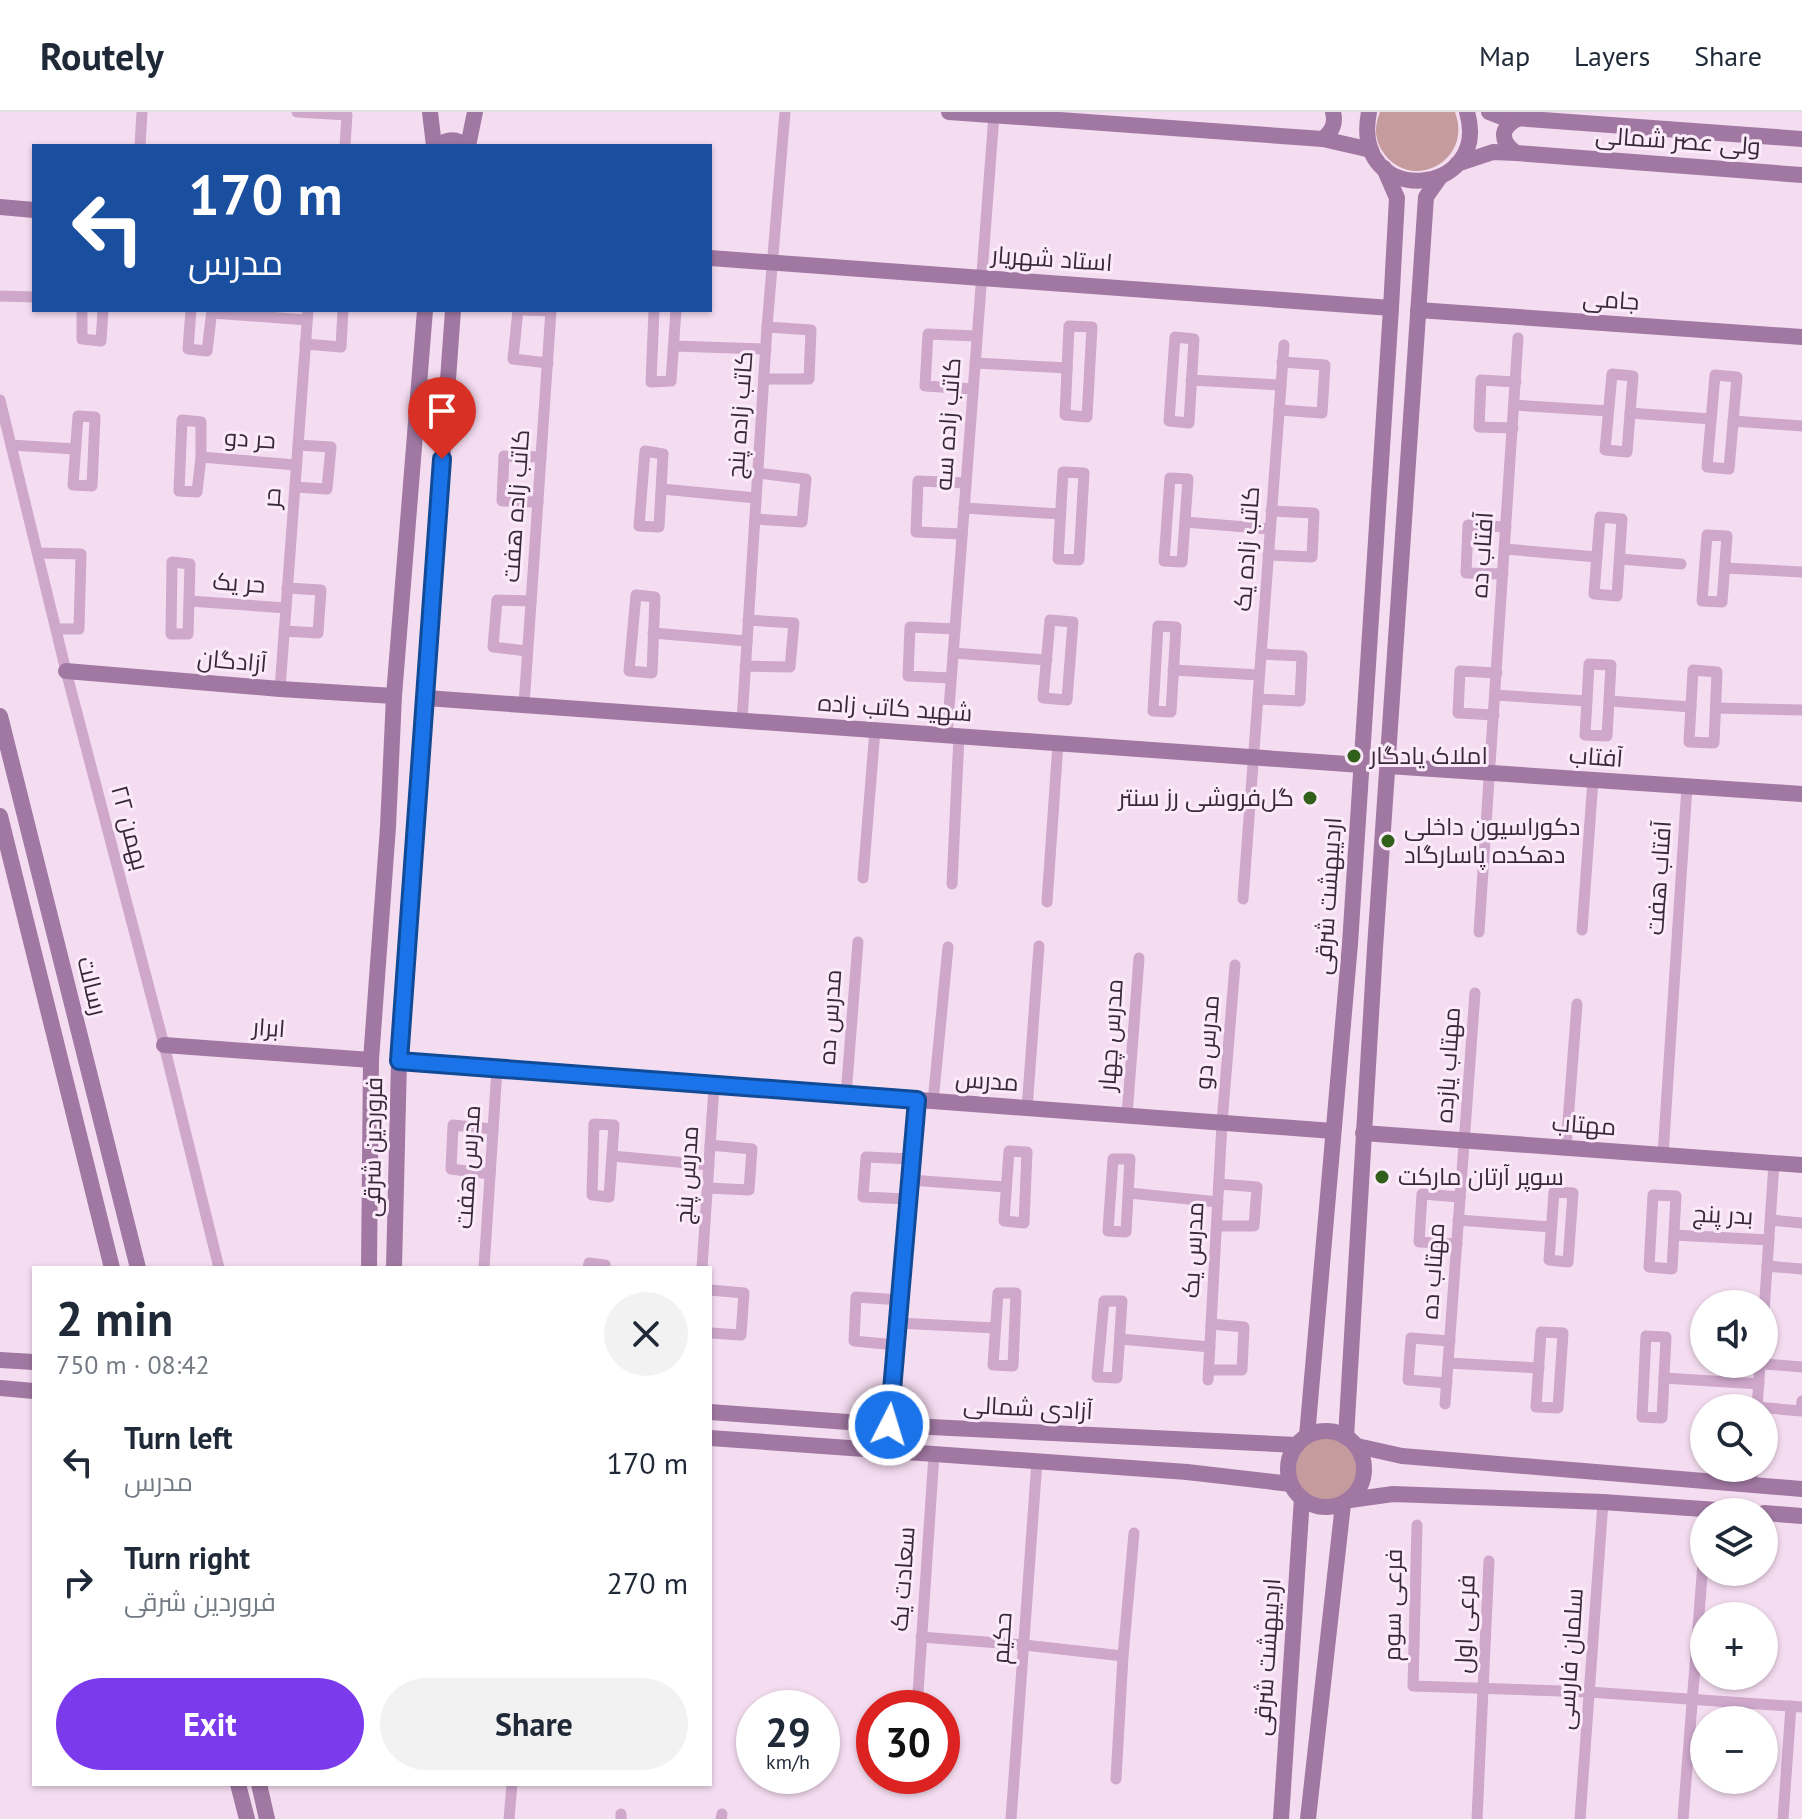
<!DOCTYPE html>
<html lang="en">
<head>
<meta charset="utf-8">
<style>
	body { margin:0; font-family:"PT Sans",Cairo,sans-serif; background:#f2f2f3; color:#1f2937; height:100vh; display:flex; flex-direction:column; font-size:30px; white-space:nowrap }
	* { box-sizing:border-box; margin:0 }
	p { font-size:26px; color:#747a83 }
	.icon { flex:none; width:44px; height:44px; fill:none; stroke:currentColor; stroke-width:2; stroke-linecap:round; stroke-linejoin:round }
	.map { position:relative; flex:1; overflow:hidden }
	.side { position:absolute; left:32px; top:1154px; width:680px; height:520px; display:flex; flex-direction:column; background:#fff; border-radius:0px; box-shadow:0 2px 6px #0004 }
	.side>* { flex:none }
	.guide { position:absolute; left:32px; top:32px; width:680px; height:168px; border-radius:0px; box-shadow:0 2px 6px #0004; background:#1a4fa0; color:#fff; overflow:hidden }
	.buttons { position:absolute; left:1690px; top:1178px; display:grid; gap:16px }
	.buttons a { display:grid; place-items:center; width:88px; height:88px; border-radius:50%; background:#fff; box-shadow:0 2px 6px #0004; font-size:40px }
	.speed { position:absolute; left:736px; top:1578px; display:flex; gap:16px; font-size:40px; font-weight:700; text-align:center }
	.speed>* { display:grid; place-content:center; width:104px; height:104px; border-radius:50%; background:#fff; box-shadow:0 2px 6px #0004; line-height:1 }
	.speed small { font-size:20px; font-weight:400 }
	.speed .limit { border:12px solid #d22; background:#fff; color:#111 }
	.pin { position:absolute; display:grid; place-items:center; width:68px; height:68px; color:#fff; margin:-82px -34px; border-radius:50% 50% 50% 0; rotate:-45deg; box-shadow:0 0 8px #0007 }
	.pin .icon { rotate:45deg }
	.me { position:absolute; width:88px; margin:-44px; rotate:5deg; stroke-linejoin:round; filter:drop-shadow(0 0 6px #0008) }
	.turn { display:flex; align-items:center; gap:28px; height:168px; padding:0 24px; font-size:36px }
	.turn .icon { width:104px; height:104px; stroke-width:2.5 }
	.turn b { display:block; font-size:56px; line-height:68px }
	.round { display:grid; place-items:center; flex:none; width:84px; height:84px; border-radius:42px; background:#f2f2f3 }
	.overview { display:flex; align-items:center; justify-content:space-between; height:136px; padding:0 24px }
	h1 { font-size:48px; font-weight:800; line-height:60px }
	.primary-button { display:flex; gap:16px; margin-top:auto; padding:16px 24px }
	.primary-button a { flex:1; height:92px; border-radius:48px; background:#7c3aed; color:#fff; font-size:32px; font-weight:800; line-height:92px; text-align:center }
	.primary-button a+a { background:#f2f2f3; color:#1f2937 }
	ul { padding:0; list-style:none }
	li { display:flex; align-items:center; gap:24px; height:120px; padding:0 24px }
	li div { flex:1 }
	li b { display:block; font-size:30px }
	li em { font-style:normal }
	header { display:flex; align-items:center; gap:48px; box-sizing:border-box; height:112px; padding:0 40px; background:#fff; border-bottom:2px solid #e0e1e3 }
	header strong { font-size:38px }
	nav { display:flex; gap:44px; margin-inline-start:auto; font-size:28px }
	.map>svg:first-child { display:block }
	.green { fill:#c59b9d }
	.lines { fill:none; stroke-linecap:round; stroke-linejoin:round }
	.street { stroke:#cea7cb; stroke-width:11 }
	.secondary { stroke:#a178a2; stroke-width:16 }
	.route-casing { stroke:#114b97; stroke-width:20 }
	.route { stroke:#1a73e8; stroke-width:14 }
	.poi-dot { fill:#306019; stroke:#fbeaf9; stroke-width:3 }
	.labels { text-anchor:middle; stroke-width:6; stroke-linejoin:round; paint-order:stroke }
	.street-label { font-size:24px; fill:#39283a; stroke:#fbeaf9 }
	.poi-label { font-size:24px; fill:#39283a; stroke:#fbeaf9; text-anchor:start }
</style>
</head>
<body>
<header>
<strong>Routely</strong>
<nav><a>Map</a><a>Layers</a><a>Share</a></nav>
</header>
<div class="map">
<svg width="1802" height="1707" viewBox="0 0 1802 1707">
	<rect width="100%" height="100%" fill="#f5ddf1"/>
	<g class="green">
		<path d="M1380 0H1455C1474 50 1408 83 1381 37 1374 25 1375 12 1380 0Z"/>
		<circle cx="1326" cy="1357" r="31"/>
	</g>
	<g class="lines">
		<g class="street">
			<polyline points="297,0 347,3 345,34"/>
			<polyline points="140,34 142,0"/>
			<polyline points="0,184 34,185"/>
			<polyline points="82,198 82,227 101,229 103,198"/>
			<polyline points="191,198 188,237 207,239 212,198"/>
			<polyline points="518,198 513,247 548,251"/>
			<polyline points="525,198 551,199"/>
			<polyline points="654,198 651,270 671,269 676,198"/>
			<polyline points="212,201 307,208"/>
			<polygon points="1069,214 1092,215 1087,305 1065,303"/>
			<polygon points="1175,225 1194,227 1189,311 1169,309"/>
			<polyline points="305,232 341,235 343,198"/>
			<polyline points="674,234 766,237"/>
			<polyline points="975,251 1067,256"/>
			<polygon points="1612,262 1633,264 1627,340 1605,338"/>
			<polygon points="1715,263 1737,265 1729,357 1707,355"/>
			<polyline points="764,267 809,267 811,218 767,215"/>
			<polyline points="1191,268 1281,273"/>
			<polyline points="973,277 925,274 928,222 977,224"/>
			<polyline points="0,288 66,559 164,933 219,1156"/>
			<polyline points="1514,293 1608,299"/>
			<polyline points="1279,298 1322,301 1325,253 1282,250"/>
			<polyline points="1630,301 1711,307"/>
			<polygon points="78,304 95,305 92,374 73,373"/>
			<polygon points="182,308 201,310 201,345 197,380 179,379"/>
			<polyline points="1733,309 1802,314"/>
			<polyline points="1513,316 1479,315 1481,268 1516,270"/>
			<polyline points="11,333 75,337"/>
			<polygon points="645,339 663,342 659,415 639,414"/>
			<polyline points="201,345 296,353"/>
			<polygon points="1063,360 1084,361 1079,448 1058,447"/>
			<polygon points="1170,366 1188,367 1182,450 1164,449"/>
			<polyline points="295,375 327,377 331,335 298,333"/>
			<polyline points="662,377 756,386"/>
			<polyline points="538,390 502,389 504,344 541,345"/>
			<polyline points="964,396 1060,402"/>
			<polygon points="1600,405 1622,407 1617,484 1594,482"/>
			<polyline points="755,407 802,410 806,367 758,361"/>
			<polyline points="1185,410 1270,417"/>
			<polyline points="962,422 916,420 918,369 966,371"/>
			<polygon points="1707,423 1727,424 1722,490 1702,489"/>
			<polyline points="1505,437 1597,445"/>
			<polyline points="38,441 81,442 79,517 56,517"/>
			<polyline points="1268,443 1312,445 1314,401 1271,399"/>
			<polyline points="1620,447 1681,452"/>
			<polygon points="172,450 190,452 188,522 171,522"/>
			<polyline points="1725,456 1802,460"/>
			<polyline points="1503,462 1466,461 1468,413 1506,415"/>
			<polygon points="636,483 655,485 652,561 629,559"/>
			<polyline points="190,489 286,496"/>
			<polygon points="1050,508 1073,510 1067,588 1043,586"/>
			<polygon points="1158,514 1176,515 1171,600 1153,599"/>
			<polyline points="284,519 318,521 321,478 287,476"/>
			<polyline points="653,521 747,529"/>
			<polyline points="527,539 493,535 497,488 531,489"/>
			<polyline points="953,541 1047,548"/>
			<polygon points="1589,552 1611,553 1607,624 1585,623"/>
			<polyline points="745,554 790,555 794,511 748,508"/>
			<polyline points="1173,558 1259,563"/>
			<polygon points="1693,558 1717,560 1714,631 1689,630"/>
			<polyline points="951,566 908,564 910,515 955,517"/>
			<polyline points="280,577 308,198"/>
			<polyline points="1495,583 1587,589"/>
			<polyline points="1258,587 1300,589 1302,544 1261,542"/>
			<polyline points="1610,589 1691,595"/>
			<polyline points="524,593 551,198"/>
			<polyline points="1716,596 1802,598"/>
			<polyline points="1494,603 1458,601 1460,559 1497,561"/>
			<polyline points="742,609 767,215 785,0"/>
			<polyline points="947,623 994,3"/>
			<polyline points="863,766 875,618"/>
			<polyline points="952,772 959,624"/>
			<polyline points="1243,787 1284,233"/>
			<polyline points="1047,790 1058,631"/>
			<polyline points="1582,818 1593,668"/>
			<polyline points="1479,820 1518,226"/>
			<polyline points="846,983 858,830"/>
			<polyline points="933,990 948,835"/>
			<polyline points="1027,997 1039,834"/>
			<polyline points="1127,1004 1139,846"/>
			<polygon points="594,1012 614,1013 609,1085 592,1083"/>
			<polyline points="1566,1036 1577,892"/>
			<polygon points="1009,1039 1027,1040 1024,1111 1004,1109"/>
			<polyline points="1663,1043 1687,674"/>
			<polyline points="612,1044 709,1053"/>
			<polygon points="1113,1047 1130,1047 1126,1120 1108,1119"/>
			<polyline points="490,1062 451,1057 453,1013 493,1017"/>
			<polyline points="910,1068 1006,1075"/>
			<polyline points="708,1076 749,1078 752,1037 710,1033"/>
			<polygon points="1554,1080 1573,1081 1568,1150 1549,1148"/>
			<polyline points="1129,1081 1218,1090"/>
			<polygon points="1653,1083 1676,1084 1672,1157 1649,1155"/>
			<polyline points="908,1087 863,1085 866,1045 912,1047"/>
			<polyline points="1458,1108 1551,1115"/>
			<polyline points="1771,1108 1802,1111"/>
			<polyline points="1217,1114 1254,1114 1257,1075 1219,1072"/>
			<polyline points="1674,1123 1769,1128"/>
			<polyline points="1457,1132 1419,1130 1422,1082 1460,1085"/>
			<polyline points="1767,1154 1802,1157"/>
			<polyline points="484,1156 497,957"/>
			<polyline points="588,1156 589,1151 605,1153 605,1156"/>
			<polyline points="702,1156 714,974"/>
			<polyline points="710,1178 744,1181 741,1223 710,1221"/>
			<polygon points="998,1181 1016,1181 1013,1254 993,1253"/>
			<polygon points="1104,1189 1122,1189 1117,1266 1097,1265"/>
			<polyline points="1764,1200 1774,1051"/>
			<polyline points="898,1211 995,1216"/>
			<polygon points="1541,1220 1563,1221 1558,1296 1536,1295"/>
			<polygon points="1646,1224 1666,1225 1662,1306 1642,1305"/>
			<polyline points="1120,1227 1210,1235"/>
			<polyline points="896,1233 854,1229 856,1185 900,1188"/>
			<polyline points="1448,1251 1539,1256"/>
			<polyline points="1764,1252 1802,1255"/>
			<polyline points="1209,1258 1242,1258 1244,1215 1211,1212"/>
			<polyline points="1664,1266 1759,1272"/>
			<polyline points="1208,1268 1222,1011 1235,853"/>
			<polyline points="1447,1271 1408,1268 1411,1226 1450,1229"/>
			<polyline points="1445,1292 1475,881"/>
			<polyline points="1757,1295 1801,1299 1802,1289"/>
			<polyline points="1757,1296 1760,1252"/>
			<polyline points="889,1313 917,988"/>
			<polyline points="1752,1374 1753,1356"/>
			<polyline points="1417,1413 1413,1574 1589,1580 1802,1595"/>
			<polyline points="921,1525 1024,1533 1123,1544"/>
			<polyline points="917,1596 934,1342"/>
			<polyline points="1116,1667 1123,1544 1134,1421"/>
			<polyline points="912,1668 913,1664"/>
			<polyline points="509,1707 512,1672"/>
			<polyline points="621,1707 621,1702"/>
			<polyline points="721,1707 722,1702"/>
			<polyline points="1011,1707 1037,1349"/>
			<polyline points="1477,1707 1489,1449"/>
			<polyline points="1580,1707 1603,1390"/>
			<polyline points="1683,1707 1704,1438"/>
			<polyline points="1783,1707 1791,1594"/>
		</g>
		<g class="secondary">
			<polyline points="430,0 434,34"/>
			<polyline points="949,0 1323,27 1371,38"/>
			<path d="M1369 0C1350 97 1492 86 1467 0"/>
			<polyline points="1489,0 1502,5 1802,27"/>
			<path d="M1323 27C1332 19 1336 12 1333 0"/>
			<path d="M436 34C445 29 456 24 463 34"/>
			<polyline points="468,34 475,0"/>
			<path d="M1516 41C1499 28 1500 16 1519 6"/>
			<polyline points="1457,52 1493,40 1516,41 1802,63"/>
			<polyline points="0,95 34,98"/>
			<polyline points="710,146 1391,196"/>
			<polyline points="1418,198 1802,225"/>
			<polyline points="66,559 280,577 394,584"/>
			<polyline points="426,586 1361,653"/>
			<polyline points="0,604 138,1156"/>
			<polyline points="1388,654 1802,682"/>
			<polyline points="0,704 112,1156"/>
			<polyline points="164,933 371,948"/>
			<polyline points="399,949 1333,1019"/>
			<polyline points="1363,1021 1802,1053"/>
			<polyline points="369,1156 371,948 388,715 394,584 425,198"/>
			<polyline points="394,1156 399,949 453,198"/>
			<polyline points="0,1248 34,1250"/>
			<polyline points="0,1276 34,1279"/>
			<polyline points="710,1300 889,1313 1297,1333"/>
			<circle cx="1326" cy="1357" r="38"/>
			<polyline points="1307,1324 1350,832 1391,196 1397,86 1384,56"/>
			<polyline points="1346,1325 1375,836 1426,85 1440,65"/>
			<polyline points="710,1326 1187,1360 1291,1372"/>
			<polyline points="1357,1334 1402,1344 1802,1377"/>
			<polyline points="1350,1388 1393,1382 1603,1390 1746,1400"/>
			<polyline points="1764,1401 1802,1404"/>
			<polyline points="238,1672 247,1707"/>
			<polyline points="259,1672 267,1707"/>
			<polyline points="1281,1707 1302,1386"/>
			<polyline points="1308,1707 1343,1392"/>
		</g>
	</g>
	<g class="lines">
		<g class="route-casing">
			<polyline id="route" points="442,347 399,949 917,988 889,1313"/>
		</g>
		<use href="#route" class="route"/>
	</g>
	<g class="poi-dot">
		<circle cx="1354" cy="644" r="8"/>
		<circle cx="1310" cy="686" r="8"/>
		<circle cx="1388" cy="729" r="8"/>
		<circle cx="1382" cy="1065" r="8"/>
	</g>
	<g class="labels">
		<g class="street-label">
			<text transform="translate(1678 29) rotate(4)" y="8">ولی عصر شمالی</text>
			<text transform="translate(1052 147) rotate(4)" y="8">استاد شهریار</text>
			<text transform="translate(1611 188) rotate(4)" y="8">جامی</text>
			<text transform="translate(740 303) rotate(-86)" y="8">کاتب زاده پنج</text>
			<text transform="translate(948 312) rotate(-86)" y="8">کاتب زاده سه</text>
			<text transform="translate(250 327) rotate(4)" y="8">حر دو</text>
			<text transform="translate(272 386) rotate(-86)" y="8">حر</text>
			<text transform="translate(516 394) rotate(-86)" y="8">کاتب زاده هفت</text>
			<text transform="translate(1247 437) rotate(-86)" y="8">کاتب زاده یک</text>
			<text transform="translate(1482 443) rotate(-86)" y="8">آفتاب ده</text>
			<text transform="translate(239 471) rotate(4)" y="8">حر یک</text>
			<text transform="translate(232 549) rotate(5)" y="8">آزادگان</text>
			<text transform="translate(895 596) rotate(4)" y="8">شهید کاتب زاده</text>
			<text transform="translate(1596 645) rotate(4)" y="8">آفتاب</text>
			<text transform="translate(130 716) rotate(75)" y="8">۲۲ بهمن</text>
			<text transform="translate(1659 766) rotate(-86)" y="8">آفتاب هفت</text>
			<text transform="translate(1328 784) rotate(-86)" y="8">اردیبهشت شرقی</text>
			<text transform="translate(92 874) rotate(76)" y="8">رسالت</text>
			<text transform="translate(830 905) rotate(-86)" y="8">مدرس ده</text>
			<text transform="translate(269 916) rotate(4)" y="8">ابرار</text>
			<text transform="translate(1111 923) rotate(-86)" y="8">مدرس چهار</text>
			<text transform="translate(1207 930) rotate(-85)" y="8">مدرس دو</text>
			<text transform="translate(1448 953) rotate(-86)" y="8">مهتاب یازده</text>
			<text transform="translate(987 969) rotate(4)" y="8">مدرس</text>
			<text transform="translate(1584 1013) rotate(4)" y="8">مهتاب</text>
			<text transform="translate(373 1035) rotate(-89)" y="8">فروردین شرقی</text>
			<text transform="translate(468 1055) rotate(-86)" y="8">مدرس هفت</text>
			<text transform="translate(687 1063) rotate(-86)" y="8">مدرس پنج</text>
			<text transform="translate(1723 1103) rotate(3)" y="8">بدر پنج</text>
			<text transform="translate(1193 1138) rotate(-87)" y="8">مدرس یک</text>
			<text transform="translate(1433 1159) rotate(-86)" y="8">مهتاب ده</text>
			<text transform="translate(1028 1296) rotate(3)" y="8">آزادی شمالی</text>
			<text transform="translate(903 1467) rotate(-86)" y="8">سعادت یک</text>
			<text transform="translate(1393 1493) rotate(-89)" y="8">فرعی سوم</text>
			<text transform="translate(1465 1512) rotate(-88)" y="8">فرعی اول</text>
			<text transform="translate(1002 1526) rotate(-86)" y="8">حکیم</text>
			<text transform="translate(1267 1545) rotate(-86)" y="8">اردیبهشت شرقی</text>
			<text transform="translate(1570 1547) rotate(-86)" y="8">سلمان فارسی</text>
		</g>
		<g class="poi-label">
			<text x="1370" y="652">املاک یادگار</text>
			<text x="1294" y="694" text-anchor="end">گل‌فروشی رز سنتر</text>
			<text x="1404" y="723">دکوراسیون داخلی<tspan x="1404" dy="28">دهکده پاسارگاد</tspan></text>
			<text x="1398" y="1073">سوپر آرتان مارکت</text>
		</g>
	</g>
</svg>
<div class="buttons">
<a><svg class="icon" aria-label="sound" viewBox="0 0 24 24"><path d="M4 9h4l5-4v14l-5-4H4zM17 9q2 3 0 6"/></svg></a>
<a><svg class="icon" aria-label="search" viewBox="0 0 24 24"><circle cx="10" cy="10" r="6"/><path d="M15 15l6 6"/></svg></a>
<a><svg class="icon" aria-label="layers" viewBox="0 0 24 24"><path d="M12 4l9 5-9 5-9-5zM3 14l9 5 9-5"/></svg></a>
<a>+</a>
<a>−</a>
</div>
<div class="speed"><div>29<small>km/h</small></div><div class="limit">30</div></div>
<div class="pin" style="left:442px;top:347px;background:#d93025"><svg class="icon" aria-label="arrive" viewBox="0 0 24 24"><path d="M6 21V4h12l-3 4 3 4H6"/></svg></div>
<svg class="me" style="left:889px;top:1313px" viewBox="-20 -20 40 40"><circle r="17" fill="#1a73e8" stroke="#fff" stroke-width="3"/><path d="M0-11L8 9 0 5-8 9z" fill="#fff"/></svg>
<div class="guide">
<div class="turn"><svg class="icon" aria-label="left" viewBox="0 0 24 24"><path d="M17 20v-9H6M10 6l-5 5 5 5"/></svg><div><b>170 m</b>مدرس</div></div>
</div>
<section class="side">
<div class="overview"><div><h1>2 min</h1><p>750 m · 08:42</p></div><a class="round"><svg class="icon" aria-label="close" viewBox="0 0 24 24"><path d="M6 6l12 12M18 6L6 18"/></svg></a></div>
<ul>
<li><svg class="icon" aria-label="left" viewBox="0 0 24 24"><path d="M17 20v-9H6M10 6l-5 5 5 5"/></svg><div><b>Turn left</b><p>مدرس</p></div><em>170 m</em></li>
<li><svg class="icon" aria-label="right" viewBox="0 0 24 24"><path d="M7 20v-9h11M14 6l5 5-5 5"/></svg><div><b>Turn right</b><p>فروردین شرقی</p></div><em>270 m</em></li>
</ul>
<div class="primary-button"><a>Exit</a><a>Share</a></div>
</section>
</div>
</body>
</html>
